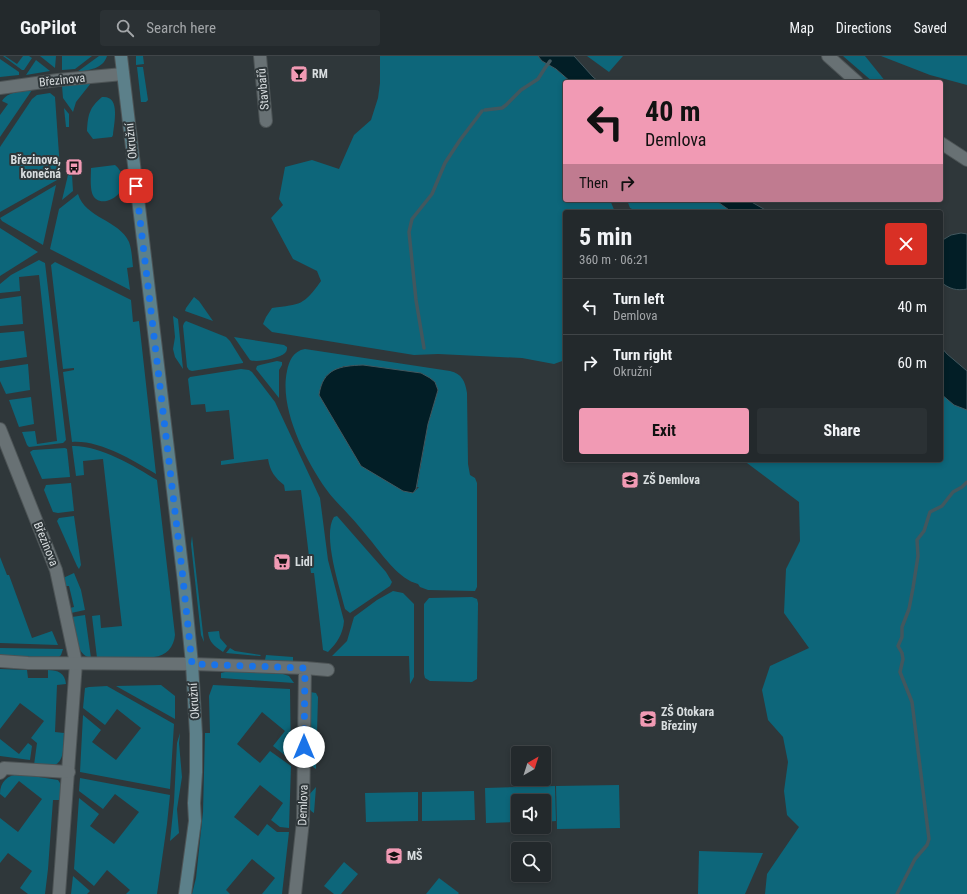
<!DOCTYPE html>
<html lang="en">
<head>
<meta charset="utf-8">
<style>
	body { margin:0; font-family:"Roboto Condensed",sans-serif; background:#2b3134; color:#f1f3f6; height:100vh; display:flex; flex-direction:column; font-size:15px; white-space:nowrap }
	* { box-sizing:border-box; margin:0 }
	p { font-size:13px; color:#a3a6a9 }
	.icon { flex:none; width:22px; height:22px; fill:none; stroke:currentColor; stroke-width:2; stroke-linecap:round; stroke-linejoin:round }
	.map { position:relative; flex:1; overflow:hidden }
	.drawer { position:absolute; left:563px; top:154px; width:380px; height:252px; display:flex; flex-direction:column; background:#23292c; border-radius:4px; box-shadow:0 2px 6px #0003,0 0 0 1px #404548 }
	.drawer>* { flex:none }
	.top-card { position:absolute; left:563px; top:24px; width:380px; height:122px; border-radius:4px; box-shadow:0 2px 6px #0003,0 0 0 1px #404548; background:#f19ab4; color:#111; overflow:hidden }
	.needle { width:26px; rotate:39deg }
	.fabs { position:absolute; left:511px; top:690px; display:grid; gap:8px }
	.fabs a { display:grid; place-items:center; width:40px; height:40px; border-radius:4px; background:#23292c; box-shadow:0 2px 6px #0003,0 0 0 1px #404548; font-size:20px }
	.pin { position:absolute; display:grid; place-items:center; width:34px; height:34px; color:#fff; margin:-17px; border-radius:8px; box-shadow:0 2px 6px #0006 }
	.me { position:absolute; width:44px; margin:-22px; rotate:0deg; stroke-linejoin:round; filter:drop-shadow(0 0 3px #0008) }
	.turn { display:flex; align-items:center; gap:14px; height:84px; padding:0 16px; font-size:18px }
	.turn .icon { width:52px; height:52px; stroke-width:2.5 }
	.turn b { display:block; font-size:28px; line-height:34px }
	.then { display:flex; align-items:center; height:38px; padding:0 16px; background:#0003; gap:8px; font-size:15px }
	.round { display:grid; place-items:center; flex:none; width:42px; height:42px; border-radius:4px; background:#2b3134 }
	.overview { display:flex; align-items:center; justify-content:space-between; height:68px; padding:0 16px }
	h1 { font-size:24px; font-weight:700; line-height:30px }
	.action { display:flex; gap:8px; margin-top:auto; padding:8px 16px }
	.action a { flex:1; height:46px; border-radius:4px; background:#f19ab4; color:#111; font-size:16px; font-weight:700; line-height:46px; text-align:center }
	.action a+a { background:#2b3134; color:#f1f3f6 }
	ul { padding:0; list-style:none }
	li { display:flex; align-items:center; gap:12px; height:56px; padding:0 16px; border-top:1px solid #404548 }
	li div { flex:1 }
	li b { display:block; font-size:15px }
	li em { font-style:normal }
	header { display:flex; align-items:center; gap:24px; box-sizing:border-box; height:56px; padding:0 20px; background:#23292c; border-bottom:1px solid #404548 }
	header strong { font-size:19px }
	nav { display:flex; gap:22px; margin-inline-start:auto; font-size:14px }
	.search { width:280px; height:36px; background:#2b3134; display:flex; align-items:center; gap:10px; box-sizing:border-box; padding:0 14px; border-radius:4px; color:#a3a6a9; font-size:15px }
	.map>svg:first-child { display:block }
	.green { fill:#0d667a; fill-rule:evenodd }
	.water { fill:#021e26; stroke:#42575e }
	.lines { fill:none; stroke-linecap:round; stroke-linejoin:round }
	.stream { stroke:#42575e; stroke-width:3.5 }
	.street-casing { stroke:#4d5456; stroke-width:14 }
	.secondary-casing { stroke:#4d5456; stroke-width:14 }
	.street { stroke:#687174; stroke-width:12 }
	.secondary { stroke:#5c808a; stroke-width:12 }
	.route { stroke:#1a73e8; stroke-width:7; stroke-dasharray:0 12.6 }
	.labels { text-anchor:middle; stroke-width:4; stroke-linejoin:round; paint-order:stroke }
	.poi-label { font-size:12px; font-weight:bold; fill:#d8dddf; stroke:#2f373a; text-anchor:start }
	.street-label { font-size:12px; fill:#d8dddf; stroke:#2f373a }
</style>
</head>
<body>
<header>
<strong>GoPilot</strong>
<div class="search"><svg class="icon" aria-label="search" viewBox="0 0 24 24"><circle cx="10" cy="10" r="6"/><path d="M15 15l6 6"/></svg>Search here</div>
<nav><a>Map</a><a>Directions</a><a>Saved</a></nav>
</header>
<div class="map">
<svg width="967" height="838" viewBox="0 0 967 838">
	<rect width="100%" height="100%" fill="#2f373a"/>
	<g class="green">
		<polygon points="3,0 5,0 17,8 23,0 29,0 32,2 24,14 22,14"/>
		<polygon points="40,0 56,0 55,12"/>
		<polygon points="62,0 92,0 75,13 62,14"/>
		<path d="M99 0H107C103 13 89 14 77 16Z"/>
		<polygon points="136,0 143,0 144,8 136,9"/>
		<path d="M380 0H538L542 5 556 13 571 26H565V107L564 112 565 144H610L615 156H565V304L554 308 522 302 438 298 414 299 272 276 263 268 266 261 272 252C301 248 303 250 321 225L317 215 293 203 271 162 283 149 279 143 285 111 312 104 339 113 354 79 371 64 378 42 380 27Z"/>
		<polygon points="587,0 623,0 609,16"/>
		<polygon points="843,0 865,0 886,26 873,26"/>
		<polygon points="881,0 967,0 967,29 930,19"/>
		<polygon points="0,3 19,16 19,19 0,21"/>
		<polygon points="36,4 50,15 26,19"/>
		<polygon points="137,11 143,11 148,44 146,46 141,46"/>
		<polygon points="88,27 91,27 76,46 73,56 63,42 62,30"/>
		<path d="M32 34 0 81V59L8 48 2 45C8 35 21 36 32 34Z"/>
		<polygon points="50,37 55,41 60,113 57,124 0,156 0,91 32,43 37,39"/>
		<path d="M102 41C121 39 114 67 113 79L112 81 93 83 87 75C88 59 89 52 102 41Z"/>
		<polygon points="64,52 69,58 69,71 66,71"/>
		<path d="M115 109C119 112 120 115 122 119 131 139 98 156 92 137 90 129 91 119 91 112Z"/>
		<polygon points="68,119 72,119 73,135 62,144"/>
		<polygon points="56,129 43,189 2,165 0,162"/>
		<path d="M78 138C85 162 119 164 129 186 132 194 132 203 133 211L127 212 130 234 50 193 59 153Z"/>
		<polygon points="627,144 715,144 732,156 638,156 630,152"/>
		<polygon points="0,172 38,196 0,220"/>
		<polygon points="39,204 45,207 66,384 63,387 29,391 27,389 22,376 35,375 37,388 57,385 39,219 19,221 20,235 0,237 0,228 11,219"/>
		<path d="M55 206 131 244 133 266 139 265 156 418C132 404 100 384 72 386L63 316 74 314V312L63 313 51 209Z"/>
		<polygon points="21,240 23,268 0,270 0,243"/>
		<polygon points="194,241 199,245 213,265 185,255 186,252"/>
		<polygon points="173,260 178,263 183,313 175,301 173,293 175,281"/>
		<polygon points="186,265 226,281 230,285 243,306 243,307 192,315 189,314 187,311 183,270 184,267"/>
		<polygon points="24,275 27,301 0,305 0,277"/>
		<path d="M234 281 284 289 287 291C287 293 287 295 285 297 280 302 256 307 250 304Z"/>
		<path d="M305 293 450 315C462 318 465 325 467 337L468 408 470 419 475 422 477 427V531L475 535 428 534 420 531 418 528C399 523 384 501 372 486 364 477 357 467 348 458 341 450 332 442 326 433 305 403 279 352 287 315 289 305 293 295 305 293ZM344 310 438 334 428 368 417 431H419L413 437 361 410 319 339 326 320Z"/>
		<polygon points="277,305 282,306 282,309 279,314 279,342 256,313 257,310 260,309"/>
		<polygon points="28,308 30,334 6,338 0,325 0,312"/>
		<path d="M241 313 249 314 252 316 275 346 320 442 328 504 344 565C343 578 337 587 328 596L323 594 314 517H311L301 434 285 435 284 429C275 422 270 415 268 403L221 409V405L234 403 229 354 206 356 205 348 191 349 188 323 190 321Z"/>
		<polygon points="941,338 946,342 967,354 967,838 765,838 767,818 799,771 787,759 784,735 788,706 783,681 768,664 762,634 770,610 809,592 784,557 786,513 800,485 799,446 743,404 941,404"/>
		<polygon points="31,341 34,368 19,371 9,344"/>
		<path d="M72 390C100 389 134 410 157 424L175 579C174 591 166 600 154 601L97 602 92 560 100 559 101 572 122 570 103 403 83 405 84 419 76 420Z"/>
		<polygon points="65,392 67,393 70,421 42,423 30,396 33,394"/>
		<polygon points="71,427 74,455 58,457 53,456 44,434 46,429"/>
		<polygon points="74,460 81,509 79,513 77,510 57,465 59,462"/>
		<path d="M337 460 386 516 392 526 390 530 350 557 345 553C340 532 322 479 334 461Z"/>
		<polygon points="192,480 204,586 201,579 191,488"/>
		<polygon points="0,501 7,519 9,519 32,582 52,575 58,589 0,587"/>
		<polygon points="74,517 81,534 85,554 71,557 70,552 74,551 69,530 65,530 63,522"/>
		<polygon points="393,535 403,537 414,548 414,621 410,628 409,600 332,600 347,585 354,561 377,544"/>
		<polygon points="472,541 477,543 478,547 477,623 472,626 430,625 425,622 424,618 424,548 429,542"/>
		<path d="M85 559 91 602C75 599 75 575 72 561Z"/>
		<path d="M219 575 220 582 227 590 223 596C214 590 209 586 208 576Z"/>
		<polygon points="0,592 63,593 61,599 58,602 5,601 0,598"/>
		<polygon points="230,592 235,595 261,599 260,600 226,597"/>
		<polygon points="266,599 293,601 293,606 265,604"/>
		<path d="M0 613 27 614 28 622H48V614C58 614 65 617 66 628L57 629 55 676 64 677C63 688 66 708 51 710 46 711 40 709 34 709L37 687 31 682 44 665 20 647 0 673Z"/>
		<polygon points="229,615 283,618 289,620 294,627 221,622 221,617"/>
		<polygon points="161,629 175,640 175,663 116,630"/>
		<polygon points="213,629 290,633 291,704 273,690 285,675 262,656 237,688 260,707 270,695 291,710 289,772 280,771 271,764 283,747 260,729 234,761 258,780 267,768 277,776 289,776 282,838 262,838 275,822 252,803 226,834 230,838 192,838 196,822 203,756 205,677 210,677 209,640"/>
		<polygon points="107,630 174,668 170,733 80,716 83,659 101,674 92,686 116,704 141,672 117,653 105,669 83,652 85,632 89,631"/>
		<polygon points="310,636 316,637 318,641 316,713 313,711 309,703"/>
		<polygon points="180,677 179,687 182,721 177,753 179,777 170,785 174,746 177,687"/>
		<polygon points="0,683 19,698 28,687 32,690 30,704 0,700"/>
		<path d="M20 718 58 724 62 730 61 744H53L48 813 45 838H28L20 832 32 815 8 797 0 807V762L18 776 42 743 19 725 5 742 0 738C0 726 7 719 20 718Z"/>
		<polygon points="80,722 170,739 167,768 157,838 126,838 130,834 107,814 94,830 74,813 79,742 99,758 90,770 114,788 139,756 115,738 103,753 79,735"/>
		<polygon points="619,729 620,772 557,773 556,730"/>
		<polygon points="555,730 556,765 544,766 544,745 518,745 518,766 486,767 485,732"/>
		<path d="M316 731 314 757C308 754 308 748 307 741Z"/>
		<polygon points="474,735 475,764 422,765 422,736"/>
		<polygon points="418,736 418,765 366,766 365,737"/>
		<polygon points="699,795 763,797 745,838 698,838"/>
		<polygon points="344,806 358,818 341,838 334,838 324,830"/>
		<polygon points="73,820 90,835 87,838 71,838"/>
		<polygon points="439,822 459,837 458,838 426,838"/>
	</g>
	<g class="water">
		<polygon points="538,0 574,0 593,21 599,26 571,26 556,13 542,5"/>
		<polygon points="715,144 748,144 769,156 732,156"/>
		<path d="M961 177 967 178V233C957 235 949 233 941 226V185L951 179Z"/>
		<polygon points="941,291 947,298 967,315 967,354 954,349 941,338"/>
		<path d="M363 309 421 317 430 322 435 326 438 334 428 368 416 433 413 437 403 435 361 410 319 339C323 312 340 310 363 309Z"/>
	</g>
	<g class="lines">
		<g class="stream">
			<polyline points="485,54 502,52 506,49 521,34 538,23 545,12 550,5"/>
			<polyline points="424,292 416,244 409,176 412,163 432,138 445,107 460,84 482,55"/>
			<polyline points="897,838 915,803 927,789 929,783 912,646 900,616 903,603 902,597 898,590 902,581 902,571 909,553 913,532 918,500 917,484 924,475 930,456 942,450 953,436 962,431 967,426"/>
		</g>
		<g class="street-casing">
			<g id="street">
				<polyline points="260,0 266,65"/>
				<polyline points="828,0 857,26"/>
				<polyline points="0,32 58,24 123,18"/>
				<polyline points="941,87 967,104"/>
				<polyline points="0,373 56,514 76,607 59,838"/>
				<polyline points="0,605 28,607 192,608 305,612 303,765 295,838"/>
				<polyline points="305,612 328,614"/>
				<polyline points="0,717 4,712 69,716"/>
			</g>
		</g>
		<g class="secondary-casing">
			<polyline id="secondary" points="121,0 184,527 192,608 196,678 196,716 194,747 195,765 185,838"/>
		</g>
		<use href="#street" class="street"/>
		<use href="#secondary" class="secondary"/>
	</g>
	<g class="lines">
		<polyline class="route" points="136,130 182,514 192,608 305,612 304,691"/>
	</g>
	<defs>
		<g id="bar-square" transform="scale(0.9)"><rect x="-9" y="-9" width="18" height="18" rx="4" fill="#f19ab4" stroke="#2f373a"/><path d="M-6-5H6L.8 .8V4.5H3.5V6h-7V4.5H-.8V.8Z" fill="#111"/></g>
		<g id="bus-square" transform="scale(0.9)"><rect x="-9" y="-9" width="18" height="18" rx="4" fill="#f19ab4" stroke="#2f373a"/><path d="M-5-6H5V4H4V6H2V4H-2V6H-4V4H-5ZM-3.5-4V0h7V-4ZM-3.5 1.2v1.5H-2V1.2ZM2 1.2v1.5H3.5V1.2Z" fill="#111"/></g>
		<g id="school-square" transform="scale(0.9)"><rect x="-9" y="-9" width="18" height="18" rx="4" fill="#f19ab4" stroke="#2f373a"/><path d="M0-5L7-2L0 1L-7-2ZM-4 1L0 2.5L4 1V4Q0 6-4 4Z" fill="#111"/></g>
		<g id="supermarket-square" transform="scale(0.9)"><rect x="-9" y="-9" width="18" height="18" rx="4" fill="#f19ab4" stroke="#2f373a"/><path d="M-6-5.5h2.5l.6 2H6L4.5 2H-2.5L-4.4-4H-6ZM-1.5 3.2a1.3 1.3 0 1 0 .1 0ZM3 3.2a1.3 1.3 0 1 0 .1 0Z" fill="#111"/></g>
	</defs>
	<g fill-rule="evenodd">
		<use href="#bar-square" x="299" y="18"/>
		<use href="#bus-square" x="74" y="111"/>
		<use href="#school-square" x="630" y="424"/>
		<use href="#supermarket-square" x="282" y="506"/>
		<use href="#school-square" x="648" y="663"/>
		<use href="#school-square" x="394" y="800"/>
	</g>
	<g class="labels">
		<g class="poi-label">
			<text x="312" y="22">RM</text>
			<text x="61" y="108" text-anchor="end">Březinova,<tspan x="61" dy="14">konečná</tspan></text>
			<text x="643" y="428">ZŠ Demlova</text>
			<text x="295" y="510">Lidl</text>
			<text x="661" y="660">ZŠ Otokara<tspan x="661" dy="14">Březiny</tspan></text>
			<text x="407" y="804">MŠ</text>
		</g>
		<g class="street-label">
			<text transform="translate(62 24) rotate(-6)" y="4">Březinova</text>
			<text transform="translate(263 33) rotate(-95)" y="4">Stavbařů</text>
			<text transform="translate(131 85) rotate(-96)" y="4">Okružní</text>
			<text transform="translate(46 488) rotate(68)" y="4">Březinova</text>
			<text transform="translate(194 645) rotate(-94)" y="4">Okružní</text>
			<text transform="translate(303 749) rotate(-88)" y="4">Demlova</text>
		</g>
	</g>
</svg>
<div class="fabs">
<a><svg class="needle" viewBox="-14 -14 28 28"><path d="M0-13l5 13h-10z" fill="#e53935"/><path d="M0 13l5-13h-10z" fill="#a3a6a9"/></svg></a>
<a><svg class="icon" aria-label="sound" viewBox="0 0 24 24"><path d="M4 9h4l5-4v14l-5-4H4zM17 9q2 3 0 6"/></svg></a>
<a><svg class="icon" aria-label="search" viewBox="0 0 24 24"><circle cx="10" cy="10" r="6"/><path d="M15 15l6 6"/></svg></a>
</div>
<div class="pin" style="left:136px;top:130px;background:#d93025"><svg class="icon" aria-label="arrive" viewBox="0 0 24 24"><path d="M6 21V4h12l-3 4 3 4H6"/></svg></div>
<svg class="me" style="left:304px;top:691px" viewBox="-20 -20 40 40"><circle r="19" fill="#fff"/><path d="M0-13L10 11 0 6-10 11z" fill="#1a73e8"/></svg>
<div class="top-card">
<div class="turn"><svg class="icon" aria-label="left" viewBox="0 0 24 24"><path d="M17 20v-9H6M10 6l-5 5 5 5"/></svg><div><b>40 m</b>Demlova</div></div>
<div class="then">Then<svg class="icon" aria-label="right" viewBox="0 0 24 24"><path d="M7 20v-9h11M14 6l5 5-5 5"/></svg></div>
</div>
<section class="drawer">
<div class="overview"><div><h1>5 min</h1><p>360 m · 06:21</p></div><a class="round" style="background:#d93025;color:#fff"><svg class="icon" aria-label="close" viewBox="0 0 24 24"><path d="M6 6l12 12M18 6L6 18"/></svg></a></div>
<ul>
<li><svg class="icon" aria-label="left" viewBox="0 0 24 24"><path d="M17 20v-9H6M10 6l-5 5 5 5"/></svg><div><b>Turn left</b><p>Demlova</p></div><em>40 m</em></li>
<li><svg class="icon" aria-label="right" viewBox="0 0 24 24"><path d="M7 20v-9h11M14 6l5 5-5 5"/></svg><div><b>Turn right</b><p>Okružní</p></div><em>60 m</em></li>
</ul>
<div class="action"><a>Exit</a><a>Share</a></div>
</section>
</div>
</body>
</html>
